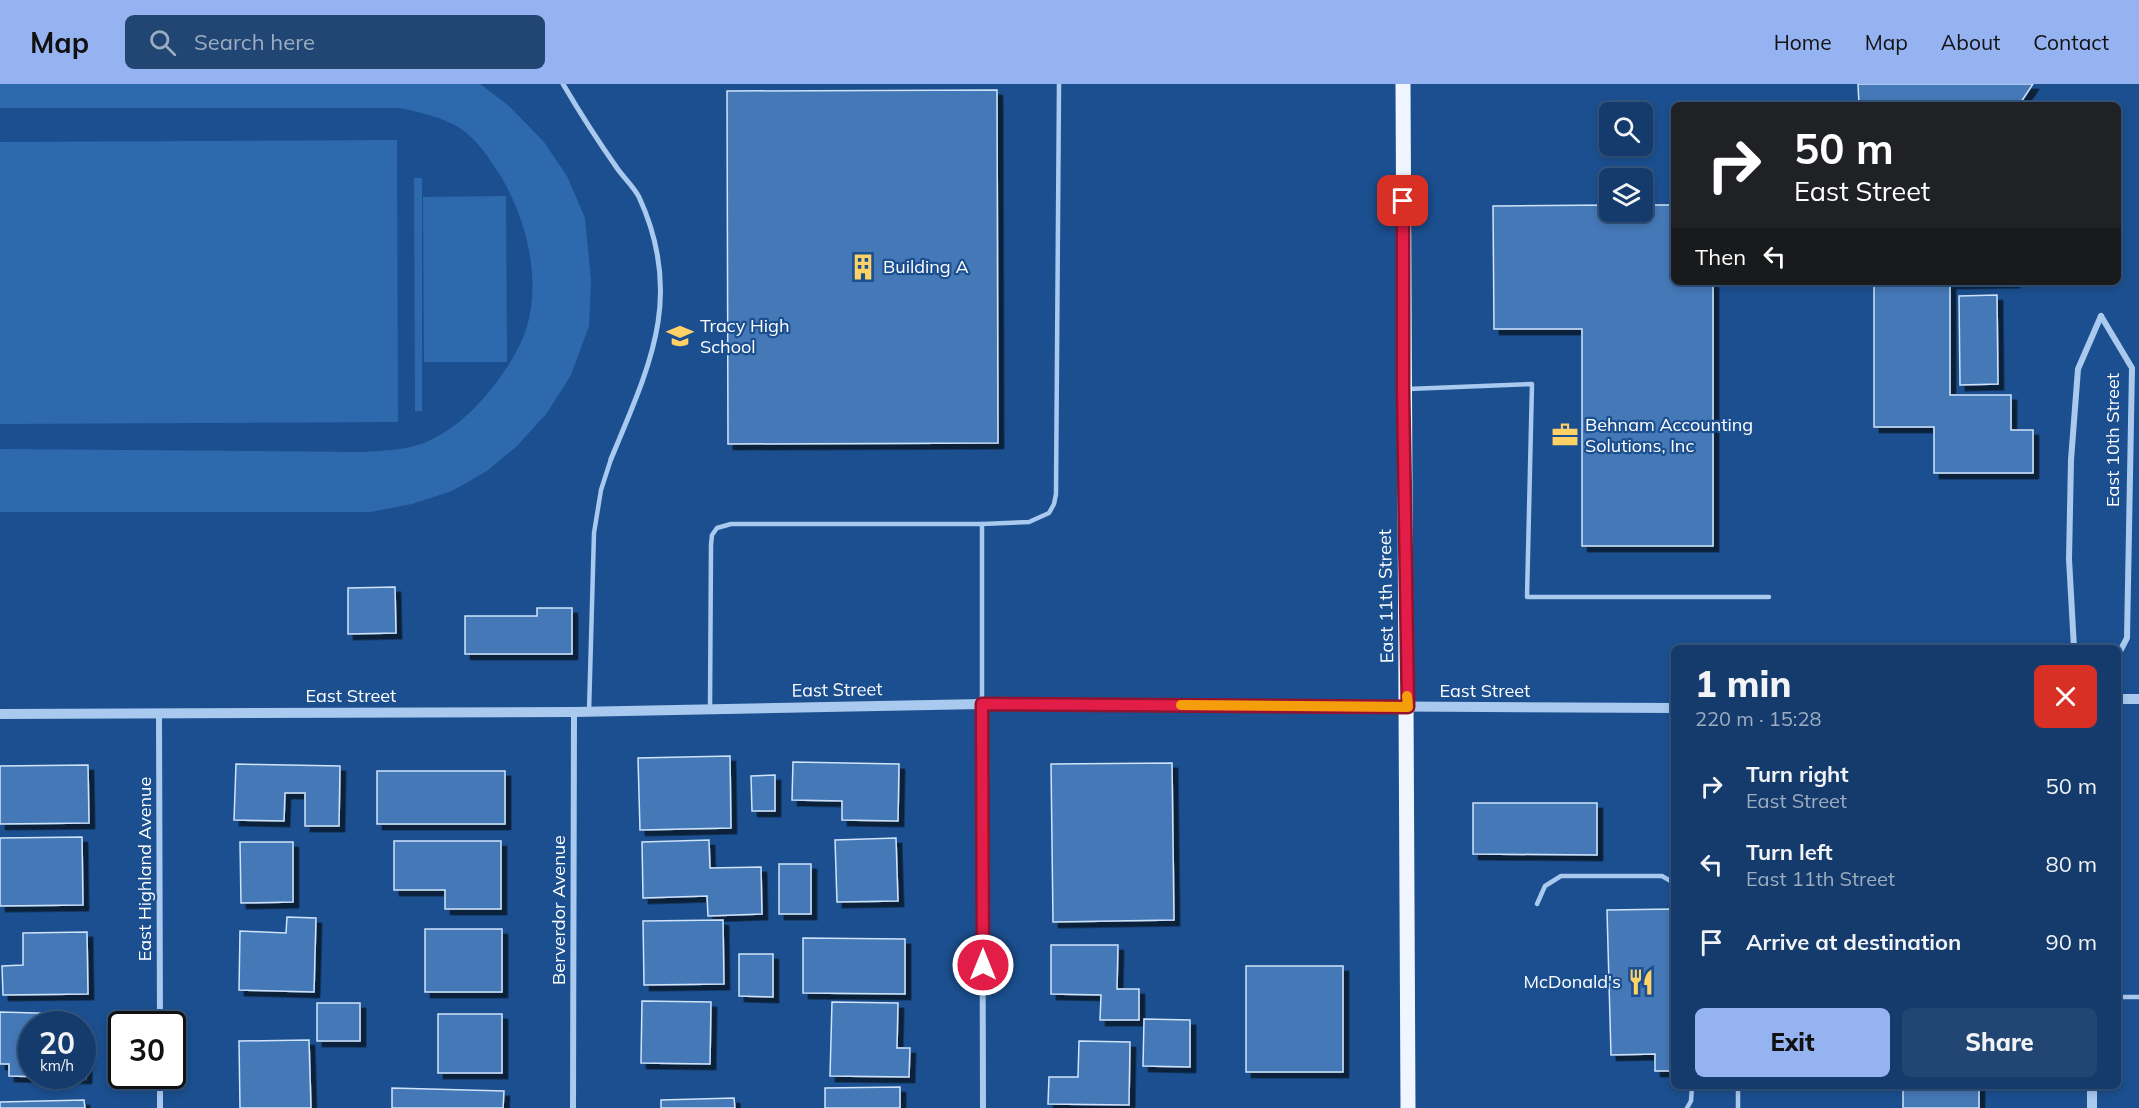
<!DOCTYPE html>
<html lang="en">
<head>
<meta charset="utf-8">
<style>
	body { margin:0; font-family:Mulish,sans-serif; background:#214673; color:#f1f3f6; height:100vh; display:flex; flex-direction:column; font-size:22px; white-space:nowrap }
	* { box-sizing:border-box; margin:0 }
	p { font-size:20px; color:#9dadc1 }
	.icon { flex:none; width:33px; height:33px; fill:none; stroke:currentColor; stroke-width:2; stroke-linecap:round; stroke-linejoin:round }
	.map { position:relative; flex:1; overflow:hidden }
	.side { position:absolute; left:1671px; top:561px; width:450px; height:444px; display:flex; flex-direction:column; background:#143b6b; border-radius:9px; box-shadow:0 3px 9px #0003,0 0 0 2px #33557e }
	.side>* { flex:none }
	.guide { position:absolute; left:1671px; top:18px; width:450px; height:183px; border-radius:9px; box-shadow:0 3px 9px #0003,0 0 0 2px #33557e; background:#202124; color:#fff; overflow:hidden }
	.fabs { position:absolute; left:1599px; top:18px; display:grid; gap:12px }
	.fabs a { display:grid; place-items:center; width:54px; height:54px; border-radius:9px; background:#143b6b; box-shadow:0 3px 9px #0003,0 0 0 2px #33557e; font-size:30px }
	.speed { position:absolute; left:18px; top:927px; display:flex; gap:12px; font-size:30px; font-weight:700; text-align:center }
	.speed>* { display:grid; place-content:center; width:78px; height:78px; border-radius:50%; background:#143b6b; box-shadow:0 3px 9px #0003,0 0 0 2px #33557e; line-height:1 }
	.speed small { font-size:15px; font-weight:400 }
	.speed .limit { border:3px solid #111; border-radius:9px; background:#fff; color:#111 }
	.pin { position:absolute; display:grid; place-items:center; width:51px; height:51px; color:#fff; margin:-26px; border-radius:12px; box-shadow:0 3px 9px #0006 }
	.me { position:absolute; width:66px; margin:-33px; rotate:0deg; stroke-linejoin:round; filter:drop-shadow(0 0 4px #0008) }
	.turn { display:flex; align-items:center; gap:21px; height:126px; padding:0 24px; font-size:27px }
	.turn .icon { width:78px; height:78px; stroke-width:2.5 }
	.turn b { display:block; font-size:42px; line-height:51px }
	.then { display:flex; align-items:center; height:57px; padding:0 24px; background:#0003; gap:12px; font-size:22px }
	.round { display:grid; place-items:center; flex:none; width:63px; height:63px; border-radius:9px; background:#214673 }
	.summary { display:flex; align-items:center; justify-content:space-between; height:102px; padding:0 24px }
	h1 { font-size:36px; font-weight:800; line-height:45px }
	.button { display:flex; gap:12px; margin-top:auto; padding:12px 24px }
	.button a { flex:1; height:69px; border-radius:9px; background:#95b2f1; color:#111; font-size:24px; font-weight:800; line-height:69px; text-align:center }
	.button a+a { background:#214673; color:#f1f3f6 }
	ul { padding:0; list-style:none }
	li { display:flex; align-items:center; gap:18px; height:78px; padding:0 24px }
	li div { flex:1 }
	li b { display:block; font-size:22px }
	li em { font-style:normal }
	header { display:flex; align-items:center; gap:36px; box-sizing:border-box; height:84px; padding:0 30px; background:#95b2f1; color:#111 }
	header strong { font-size:28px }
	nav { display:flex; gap:33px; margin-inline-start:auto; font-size:21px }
	.search { width:420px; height:54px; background:#214673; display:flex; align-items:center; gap:15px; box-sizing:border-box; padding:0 21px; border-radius:9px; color:#9dadc1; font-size:22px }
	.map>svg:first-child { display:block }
	.green { fill:#2e69ad }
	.building { fill:#4478b7; stroke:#cfe3fa; stroke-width:1.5; filter:url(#shadow) }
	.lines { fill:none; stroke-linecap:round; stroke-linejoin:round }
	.service { stroke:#a9c9ee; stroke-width:4.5 }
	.pedestrian { stroke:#a9c9ee; stroke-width:5 }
	.minor { stroke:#a9c9ee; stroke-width:6 }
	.tertiary { stroke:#a9c9ee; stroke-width:10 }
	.primary { stroke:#f0f6ff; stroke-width:15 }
	.route-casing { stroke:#92132f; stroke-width:15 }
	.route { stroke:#e11d48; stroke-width:10 }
	.slow { stroke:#f59e0b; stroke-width:10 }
	.labels { text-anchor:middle; stroke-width:4.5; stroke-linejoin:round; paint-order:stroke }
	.poi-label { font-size:18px; fill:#fff; stroke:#1b4f8f; text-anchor:start }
	.street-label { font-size:18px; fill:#fff; stroke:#1b4f8f }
</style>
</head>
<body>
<header>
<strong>Map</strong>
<div class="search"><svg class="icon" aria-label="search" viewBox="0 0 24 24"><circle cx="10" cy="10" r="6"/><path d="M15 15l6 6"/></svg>Search here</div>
<nav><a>Home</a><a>Map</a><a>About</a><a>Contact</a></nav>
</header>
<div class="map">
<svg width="2139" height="1024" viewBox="0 0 2139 1024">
	<defs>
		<filter id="shadow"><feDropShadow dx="5.5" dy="5.5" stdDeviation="0" flood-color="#0009"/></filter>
	</defs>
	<rect width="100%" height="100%" fill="#1b4f8f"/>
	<g class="green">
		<path d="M0 0H480L509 22 544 58 567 92 585 134 591 196 589 242 571 291 547 329 517 362 487 387 452 407 412 420 371 428H0V365L362 368C381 367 403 366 421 360 449 350 474 327 492 304 504 289 515 272 523 254 543 204 529 142 503 96 491 77 479 57 460 44 442 33 420 28 399 24H0Z"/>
		<polygon points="397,56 398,338 0,340 0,58"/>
		<polygon points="414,94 422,94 422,327 415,327"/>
		<polygon points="506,112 507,278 424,278 423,113"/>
	</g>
	<g class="building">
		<polygon points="1858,0 2033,0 2019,21 1859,21"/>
		<polygon points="997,6 998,359 728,360 727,7"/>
		<polygon points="1610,121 1610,128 1642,128 1642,121 1674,121 1674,198 1713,198 1713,462 1582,462 1582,245 1494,245 1493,122"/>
		<polygon points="1874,198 2015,198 1950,199 1950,311 2011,311 2011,346 2033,346 2033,389 1934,389 1934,343 1874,343"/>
		<polygon points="1997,211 1998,300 1960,301 1959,212"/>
		<polygon points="395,503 396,549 348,550 348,504"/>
		<polygon points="537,524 572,524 572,570 465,570 465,532 537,532"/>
		<polygon points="730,672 731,744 640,746 638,674"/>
		<polygon points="793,678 899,680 898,737 842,736 842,717 792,716"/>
		<polygon points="1172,679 1174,836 1053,838 1051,680"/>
		<polygon points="236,680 340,682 339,742 305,742 305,709 285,709 284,737 234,736"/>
		<polygon points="88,681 89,739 0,740 0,682"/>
		<rect x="377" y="687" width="128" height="53"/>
		<polygon points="775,691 775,727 752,727 751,692"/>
		<polygon points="1473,719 1597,719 1597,771 1473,770"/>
		<polygon points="82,753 83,821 0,822 0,754"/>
		<polygon points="896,754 898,817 837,818 835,756"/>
		<polygon points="709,756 710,784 761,783 762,830 708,832 707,812 643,814 642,758"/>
		<polygon points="394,757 501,757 501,825 445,825 445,806 394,806"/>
		<polygon points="240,758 293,758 293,818 241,819"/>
		<rect x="779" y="780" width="32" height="50"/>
		<polygon points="1674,825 1674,987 1655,987 1655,970 1611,971 1607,826"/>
		<polygon points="287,833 316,834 314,908 239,906 240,847 286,849"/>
		<polygon points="723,836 724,900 644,901 643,837"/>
		<rect x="425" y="845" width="77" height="63"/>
		<polygon points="87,848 88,910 3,911 2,882 23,881 23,849"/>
		<polygon points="803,854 905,855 905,910 803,909"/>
		<polygon points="1051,861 1118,861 1117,905 1139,905 1139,936 1100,936 1101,911 1051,910"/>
		<polygon points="739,870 773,870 773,913 739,912"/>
		<rect x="1246" y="882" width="97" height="106"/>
		<polygon points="642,917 711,918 710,980 641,979"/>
		<polygon points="832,918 898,919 897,964 910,964 909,993 830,992"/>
		<rect x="317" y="919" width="43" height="38"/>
		<polygon points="0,928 71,930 70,940 32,940 32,992 82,992 82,947 87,947 86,994 9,992 9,980 0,980"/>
		<rect x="438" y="930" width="64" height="59"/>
		<polygon points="1144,935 1190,936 1190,983 1143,982"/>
		<polygon points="309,956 311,1024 240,1024 239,957"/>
		<polygon points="1079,957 1130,958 1129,1021 1048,1020 1049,993 1078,993"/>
		<rect x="1903" y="1002" width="76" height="22"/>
		<polygon points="900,1003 900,1024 825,1024 825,1004"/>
		<polygon points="392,1004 504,1007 503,1024 392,1024"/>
		<polygon points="734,1014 735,1024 661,1024 661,1016"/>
		<polygon points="84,1016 85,1024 0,1024 0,1018"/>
	</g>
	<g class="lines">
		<g class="service">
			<polyline points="1408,305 1532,300 1527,513 1769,513"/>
			<polyline points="982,440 982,620"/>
			<polyline points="710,625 711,461 712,451 717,444 731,440 982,440 1029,438 1049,429 1054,420 1056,410 1059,0"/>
			<polyline points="589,628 594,449 601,406 611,375"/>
			<polyline points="1537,820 1545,802 1561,792 1662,792 1674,799"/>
			<polyline points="2118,913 2139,913"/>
			<polyline points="1738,1002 1738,1024"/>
			<polyline points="1687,1024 1691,1017 1692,1002"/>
		</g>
		<path class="pedestrian" d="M563 0C580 29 598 57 617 84 624 94 634 103 639 113 685 213 649 283 611 375"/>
		<g class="minor">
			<polyline points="2101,232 2132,284 2127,554 2118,571"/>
			<polyline points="2074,564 2069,475 2071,376 2078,285 2101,232"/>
			<polyline points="982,620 983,1024"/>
			<polyline points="159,629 160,940"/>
			<polyline points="160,992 160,1024"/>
			<polyline points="573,1024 574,628"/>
		</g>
		<g class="tertiary">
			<polyline points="2118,615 2139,615"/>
			<polyline points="0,630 574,628 982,620 1674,624"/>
			<polyline points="2092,1002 2092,1024"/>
		</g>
		<path class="primary" d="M1403 0C1403 341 1408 683 1408 1024"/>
	</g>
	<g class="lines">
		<g class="route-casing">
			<polyline id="route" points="983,881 982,620 1408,623 1403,305 1403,117"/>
		</g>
		<use href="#route" class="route"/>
		<polyline class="slow" points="1181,621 1408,623 1407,612"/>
	</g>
	<defs>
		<g id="building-bare" transform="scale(2.07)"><path d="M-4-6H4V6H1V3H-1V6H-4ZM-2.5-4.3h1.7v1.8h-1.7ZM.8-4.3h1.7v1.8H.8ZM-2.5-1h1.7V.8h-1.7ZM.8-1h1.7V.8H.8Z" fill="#ffd166" stroke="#1b4f8f" stroke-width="2.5" paint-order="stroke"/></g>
		<g id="school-bare" transform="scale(2.07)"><path d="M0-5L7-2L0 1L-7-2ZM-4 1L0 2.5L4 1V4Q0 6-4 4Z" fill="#ffd166" stroke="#1b4f8f" stroke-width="2.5" paint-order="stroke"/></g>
		<g id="office-bare" transform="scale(2.07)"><path d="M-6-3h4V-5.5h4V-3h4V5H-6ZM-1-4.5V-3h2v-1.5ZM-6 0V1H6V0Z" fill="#ffd166" stroke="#1b4f8f" stroke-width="2.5" paint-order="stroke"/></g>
		<g id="restaurant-bare" transform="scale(2.07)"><path d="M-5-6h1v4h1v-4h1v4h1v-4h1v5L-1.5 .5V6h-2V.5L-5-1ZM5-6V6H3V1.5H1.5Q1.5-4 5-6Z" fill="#ffd166" stroke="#1b4f8f" stroke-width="2.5" paint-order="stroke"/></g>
	</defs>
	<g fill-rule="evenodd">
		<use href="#building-bare" x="863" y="183"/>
		<use href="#school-bare" x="680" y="252"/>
		<use href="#office-bare" x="1565" y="351"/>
		<use href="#restaurant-bare" x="1641" y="898"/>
	</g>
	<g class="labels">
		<g class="poi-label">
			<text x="883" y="189">Building A</text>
			<text x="700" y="248">Tracy High<tspan x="700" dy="21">School</tspan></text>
			<text x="1585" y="347">Behnam Accounting<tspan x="1585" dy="21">Solutions, Inc</tspan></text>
			<text x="1621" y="904" text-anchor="end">McDonald's</text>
		</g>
		<g class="street-label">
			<text transform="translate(2113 356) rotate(-90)" y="6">East 10th Street</text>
			<text transform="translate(1386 512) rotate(-91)" y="6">East 11th Street</text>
			<text transform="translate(837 606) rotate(-1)" y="6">East Street</text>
			<text x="1485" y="613">East Street</text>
			<text x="351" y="618">East Street</text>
			<text transform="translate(145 785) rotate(-90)" y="6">East Highland Avenue</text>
			<text transform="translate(559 826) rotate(-90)" y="6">Berverdor Avenue</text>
		</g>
	</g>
</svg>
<div class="fabs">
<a><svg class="icon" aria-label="search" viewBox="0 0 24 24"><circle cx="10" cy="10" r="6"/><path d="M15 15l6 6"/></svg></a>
<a><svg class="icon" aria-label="layers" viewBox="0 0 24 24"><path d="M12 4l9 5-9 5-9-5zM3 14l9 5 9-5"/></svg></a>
</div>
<div class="speed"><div>20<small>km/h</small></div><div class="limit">30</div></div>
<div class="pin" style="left:1403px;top:117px;background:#d93025"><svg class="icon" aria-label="arrive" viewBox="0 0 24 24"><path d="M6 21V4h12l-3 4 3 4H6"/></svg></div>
<svg class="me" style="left:983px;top:881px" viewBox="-20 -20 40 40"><circle r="17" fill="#e11d48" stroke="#fff" stroke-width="3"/><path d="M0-11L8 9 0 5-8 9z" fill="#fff"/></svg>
<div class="guide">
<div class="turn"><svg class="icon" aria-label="right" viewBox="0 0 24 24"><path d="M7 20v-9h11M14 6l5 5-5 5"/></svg><div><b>50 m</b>East Street</div></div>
<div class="then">Then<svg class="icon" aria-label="left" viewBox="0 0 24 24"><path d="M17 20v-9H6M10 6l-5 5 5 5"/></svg></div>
</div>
<section class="side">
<div class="summary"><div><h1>1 min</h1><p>220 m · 15:28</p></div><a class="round" style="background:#d93025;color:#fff"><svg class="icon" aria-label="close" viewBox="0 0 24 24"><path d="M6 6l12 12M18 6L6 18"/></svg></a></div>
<ul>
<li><svg class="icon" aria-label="right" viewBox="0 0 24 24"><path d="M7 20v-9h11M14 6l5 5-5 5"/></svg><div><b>Turn right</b><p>East Street</p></div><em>50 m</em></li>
<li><svg class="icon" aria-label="left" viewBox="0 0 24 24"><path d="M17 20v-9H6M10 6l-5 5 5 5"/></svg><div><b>Turn left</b><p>East 11th Street</p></div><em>80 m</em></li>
<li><svg class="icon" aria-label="arrive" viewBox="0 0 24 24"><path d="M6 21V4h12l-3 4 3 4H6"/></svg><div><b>Arrive at destination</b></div><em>90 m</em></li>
</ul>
<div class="button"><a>Exit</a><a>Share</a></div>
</section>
</div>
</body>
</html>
